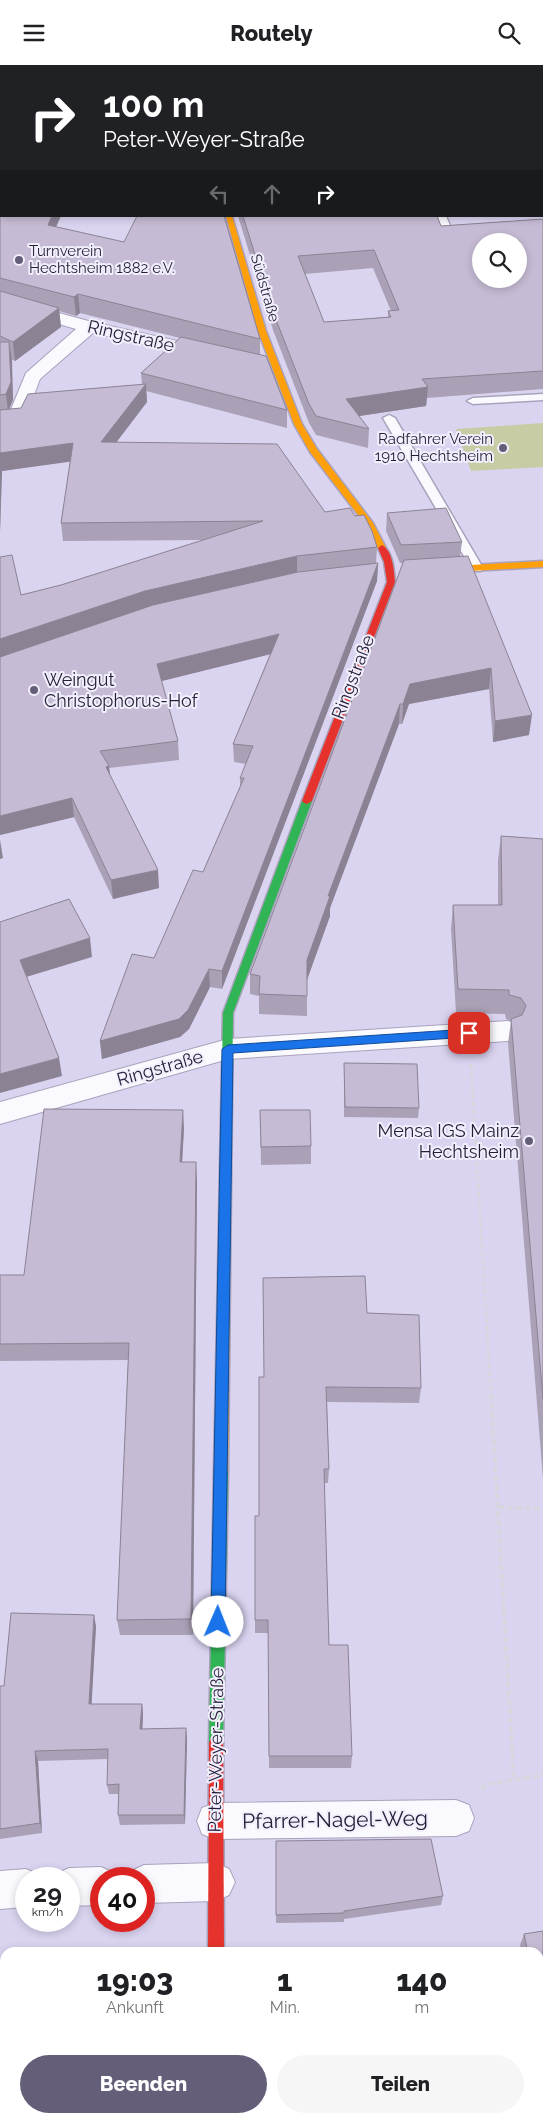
<!DOCTYPE html>
<html lang="de">
<head>
<meta charset="utf-8">
<style>
	body { margin:0; font-family:Raleway,sans-serif; background:#f6f6f6; color:#202124; height:100vh; display:flex; flex-direction:column; font-size:19px; white-space:nowrap }
	* { box-sizing:border-box; margin:0 }
	p { font-size:16px; color:#757577 }
	.icon { flex:none; width:28px; height:28px; fill:none; stroke:currentColor; stroke-width:2; stroke-linecap:round; stroke-linejoin:round }
	.map { position:relative; flex:1; overflow:hidden }
	.drawer { position:absolute; left:0px; top:1882px; width:544px; height:176px; display:flex; flex-direction:column; background:#fff; border-radius:15px 15px 0 0; box-shadow:0 2px 8px #0003 }
	.drawer>* { flex:none }
	.banner { position:absolute; left:0px; top:0px; width:544px; height:152px; box-shadow:0 2px 8px #0003; background:#202124; color:#fff; overflow:hidden }
	.controls { position:absolute; left:472px; top:168px; display:grid; gap:10px }
	.controls a { display:grid; place-items:center; width:55px; height:55px; border-radius:50%; background:#fff; box-shadow:0 2px 8px #0003; font-size:25px }
	.speed { position:absolute; left:15px; top:1802px; display:flex; gap:10px; font-size:25px; font-weight:700; text-align:center }
	.speed>* { display:grid; place-content:center; width:65px; height:65px; border-radius:50%; background:#fff; box-shadow:0 2px 8px #0003; line-height:1 }
	.speed small { font-size:12px; font-weight:400 }
	.speed .limit { border:8px solid #d22; background:#fff; color:#111 }
	.pin { position:absolute; display:grid; place-items:center; width:42px; height:42px; color:#fff; margin:-21px; border-radius:10px; box-shadow:0 2px 8px #0006 }
	.me { position:absolute; width:55px; margin:-28px; rotate:1deg; stroke-linejoin:round; filter:drop-shadow(0 0 4px #0008) }
	.turn { display:flex; align-items:center; gap:18px; height:105px; padding:0 20px; font-size:22px }
	.turn .icon { width:65px; height:65px; stroke-width:2.5 }
	.turn b { display:block; font-size:35px; line-height:42px }
	.lanes { display:flex; align-items:center; height:48px; padding:0 20px; background:#0003; justify-content:center; gap:25px; direction:ltr }
	.lanes .off { opacity:.35 }
	.eta { display:flex; justify-content:space-evenly; align-items:center; height:85px; text-align:center }
	.eta b { font-size:30px; font-weight:800; line-height:35px }
	.action { display:flex; gap:10px; margin-top:auto; padding:10px 20px }
	.action a { flex:1; height:58px; border-radius:30px; background:#655e79; color:#fff; font-size:20px; font-weight:800; line-height:58px; text-align:center }
	.action a+a { background:#f6f6f6; color:#202124 }
	header { display:flex; justify-content:space-between; align-items:center; height:65px; padding:0 20px; background:#fff; font-size:22px; font-weight:800 }
	.map>svg:first-child { display:block }
	.green { fill:#c7cca5 }
	.lines { fill:none; stroke-linecap:round; stroke-linejoin:round }
	.lane-casing { stroke:#a9a2bc; stroke-width:3 }
	.street-casing { stroke:#a9a2bc; stroke-width:2 }
	.fast-casing { stroke:#a9a2bc; stroke-width:3 }
	.slow-casing { stroke:#a9a2bc; stroke-width:3 }
	.jam-casing { stroke:#a9a2bc; stroke-width:3 }
	.path-far2 { stroke:#d7d5de; stroke-width:2; stroke-dasharray:3 1; stroke-linecap:butt }
	.path-far1 { stroke:#d7d5de; stroke-width:3; stroke-dasharray:5 2.5; stroke-linecap:butt }
	.path { stroke:#d7d5de; stroke-width:4; stroke-dasharray:6 3; stroke-linecap:butt }
	.lane { fill:#faf9fd; fill-rule:evenodd }
	.street { fill:#faf9fd; fill-rule:evenodd }
	.fast { fill:#30b455; fill-rule:evenodd }
	.slow { fill:#ff9f0a; fill-rule:evenodd }
	.jam { fill:#e5322d; fill-rule:evenodd }
	.wall { fill:#aaa1b6; fill-rule:evenodd }
	.shaded-wall { fill:#8b8394 }
	.building { fill:#c6bbd4; stroke:#8b8394; fill-rule:evenodd }
	.route { fill:#1a73e8; stroke:#114b97 }
	.poi-dot { fill:#655e79; stroke:#f2effd; stroke-width:2 }
	.labels { text-anchor:middle; stroke-width:4; stroke-linejoin:round; paint-order:stroke }
	.far-poi-label { font-size:15px; fill:#261e38; stroke:#f2effd; text-anchor:start }
	.far-street-label { font-size:15px; fill:#261e38; stroke:#f2effd }
	.street-label { font-size:18px; fill:#261e38; stroke:#f2effd }
	.poi-label { font-size:18px; fill:#261e38; stroke:#f2effd; text-anchor:start }
	.near-street-label { font-size:21px; fill:#261e38; stroke:#f2effd }
</style>
</head>
<body>
<header><svg class="icon" aria-label="menu" viewBox="0 0 24 24"><path d="M4 6h16M4 12h16M4 18h16"/></svg>Routely<svg class="icon" aria-label="search" viewBox="0 0 24 24"><circle cx="10" cy="10" r="6"/><path d="M15 15l6 6"/></svg></header>
<div class="map">
<svg width="543" height="2058" viewBox="0 0 543 2058">
	<rect width="100%" height="100%" fill="#dbd4f1"/>
	<polygon class="green" points="543,358 543,402 471,406 456,364"/>
	<g class="lines">
		<g class="lane-casing">
			<g id="lane">
				<rect x="542" y="128" width="1" height="6"/>
				<polygon points="436,151 446,151 451,163 449,165 443,165"/>
				<polygon points="543,329 543,335 473,339 467,336 473,333"/>
				<polygon points="389,350 395,353 483,503 481,506 473,506 471,503 383,353"/>
			</g>
		</g>
		<g class="street-casing">
			<g id="street">
				<rect x="542" y="105" width="1" height="10"/>
				<polygon points="0,232 92,257 213,284 216,288 213,292 207,293 93,268 40,314 23,359 0,361 0,349 9,349 26,308 76,264 0,242"/>
				<polygon points="508,956 517,959 521,966 517,973 508,976 228,994 0,1059 0,1037 228,974"/>
				<polygon points="456,1735 469,1740 474,1753 469,1766 456,1771 215,1774 202,1769 197,1756 202,1743 215,1738"/>
				<polygon points="216,1798 229,1804 235,1817 229,1830 216,1836 144,1838 144,1814 127,1814 131,1806 144,1800"/>
				<polygon points="101,1802 114,1808 117,1814 101,1814 101,1840 69,1841 69,1814 54,1814 56,1809 69,1803"/>
				<polygon points="26,1804 39,1810 41,1814 26,1814 26,1842 0,1844 0,1806"/>
				<rect x="198" y="2054" width="40" height="4"/>
			</g>
		</g>
		<g class="fast-casing">
			<g id="fast">
				<polygon points="307,733 312,736 233,948 230,1208 228,1212 224,1213 220,1212 218,1208 223,948 302,736"/>
				<polygon points="221,1399 226,1401 228,1405 223,1678 221,1683 216,1685 211,1683 209,1678 214,1405 216,1401"/>
			</g>
		</g>
		<g class="slow-casing">
			<g id="slow">
				<polygon points="226,151 232,151 266,266 302,359 317,384 373,458 386,483 385,485 379,485 365,459 310,387 294,359 258,266"/>
				<polygon points="543,496 543,502 436,508 432,505 436,502"/>
				<polygon points="224,1203 228,1204 230,1208 228,1405 226,1409 221,1411 216,1409 214,1405 218,1208 220,1204"/>
			</g>
		</g>
		<g class="jam-casing">
			<g id="jam">
				<path d="M382 480C393 486 394 506 395 517L312 736 307 739 304 738 302 736 387 517 384 497 378 483Z"/>
				<polygon points="216,1671 221,1673 223,1678 224,1888 208,1888 209,1678 211,1673"/>
			</g>
		</g>
		<g class="path-far2">
			<polyline points="204,0 206,1"/>
			<polyline points="369,209 378,208"/>
		</g>
		<polyline class="path-far1" points="471,999 491,1330"/>
		<g class="path">
			<polyline points="491,1329 514,1715"/>
			<polyline points="498,1442 543,1444"/>
			<polyline points="481,1724 489,1719 543,1710"/>
		</g>
		<use href="#lane" class="lane"/>
		<use href="#street" class="street"/>
		<use href="#fast" class="fast"/>
		<use href="#slow" class="slow"/>
		<use href="#jam" class="jam"/>
	</g>
	<g class="wall">
		<path d="M0 0H154V1H1L56 162 260 274V289L287 345V363L146 326 147 337 116 377 325 447 355 451 377 482 376 498H378L377 516 222 924 210 922 189 964 180 972 102 994 100 976 154 893 203 807 240 722V713L246 699 234 697 233 679 270 589 161 616 178 676 179 695 109 703 110 710 159 823 113 834 74 752 0 770V492L21 530 61 520 203 475 63 476 61 458 70 396 2 406 0 467ZM59 246 76 251 80 248 180 273 141 308 142 320 21 343 9 344 13 335 11 294 15 296 61 262Z"/>
		<path d="M238 151H437L441 161 543 154V324L427 333 426 341 359 351 369 364 368 383 316 370 309 358 273 265ZM373 203 391 246H388V252L324 257 305 209Z"/>
		<polygon points="387,448 462,477 460,492 529,670 493,677 489,624 409,639 402,659 399,659 330,843 330,851 307,914 307,951 259,949 259,931 250,929 250,909 403,498 400,498 386,466"/>
		<polygon points="501,771 543,774 543,1414 508,978 511,956 506,954 505,949 456,948 451,864 453,840 498,840 498,795"/>
		<polygon points="344,998 419,1043 418,1053 344,1052"/>
		<polygon points="260,1045 311,1081 311,1099 261,1100"/>
		<polygon points="184,1063 182,1097 197,1116 193,1570 120,1570 117,1555 128,1295 0,1296 0,1210 24,1210"/>
		<polygon points="367,1248 421,1323 419,1338 327,1337 329,1404 328,1418 324,1418 329,1580 352,1691 351,1703 269,1703 268,1568 255,1568 255,1451 259,1451 264,1312"/>
		<polygon points="96,1561 91,1639 142,1639 143,1649 142,1664 186,1663 187,1674 185,1759 120,1760 118,1750 119,1729 109,1729 107,1720 108,1694 38,1696 42,1768 0,1774 0,1621 4,1621"/>
		<polygon points="276,1776 443,1831 441,1840 344,1854 344,1857 276,1858"/>
		<polygon points="543,1866 543,1979 539,1961 539,1888 522,1888 520,1880 524,1869"/>
		<polygon points="494,2054 539,2054 543,2058 495,2058"/>
	</g>
	<g class="shaded-wall">
		<polygon points="389,0 400,0 399,1 388,1"/>
		<polygon points="52,151 61,151 49,178 48,160"/>
		<polygon points="78,229 80,248 76,251 74,232"/>
		<polygon points="59,243 61,262 15,296 13,277"/>
		<polygon points="9,277 12,295 13,335 8,347 6,329"/>
		<polygon points="146,319 147,337 103,395 101,377"/>
		<polygon points="428,322 426,341 346,353 346,334"/>
		<polygon points="73,378 75,396 2,406 0,467 0,388"/>
		<polygon points="297,491 297,509 0,593 0,574 145,526"/>
		<polygon points="378,498 377,516 222,924 222,906"/>
		<polygon points="279,569 279,587 158,617 157,599"/>
		<polygon points="491,603 489,624 409,639 402,659 403,639 410,619"/>
		<polygon points="400,639 399,659 330,843 330,851 307,915 307,895 328,831"/>
		<polygon points="532,650 529,670 493,677 495,656"/>
		<polygon points="109,701 111,720 106,702"/>
		<polygon points="72,733 74,752 0,770 0,751"/>
		<polygon points="0,775 3,793 0,794"/>
		<polygon points="158,805 159,823 113,834 111,815"/>
		<polygon points="90,873 92,892 23,913 20,895"/>
		<polygon points="209,904 210,922 189,964 180,972 102,994 100,976"/>
		<polygon points="59,993 62,1011 0,1028 0,1009"/>
		<polygon points="183,1045 184,1063 181,1116 180,1097"/>
		<polygon points="196,1097 197,1116 193,1570 191,1554"/>
		<polygon points="94,1550 96,1561 91,1650 89,1639"/>
		<polygon points="142,1639 143,1649 142,1675 140,1664"/>
		<polygon points="186,1663 187,1674 185,1759 184,1750"/>
		<polygon points="35,1686 38,1696 42,1768 40,1758"/>
		<rect x="153" y="2054" width="2" height="4"/>
	</g>
	<g class="building">
		<polygon points="0,0 152,0 150,1 1,1 1,151 52,151 48,160 124,177 137,151 224,151 260,274 78,229 74,232 0,213 0,95 1,89 0,88"/>
		<polygon points="299,0 389,0 388,1 298,1"/>
		<path d="M243 151H437L441 161 543 154V306L422 314 428 322 346 334 369 364 316 351 309 339 273 247ZM481 176H519V214H481ZM374 185 399 245 388 246 391 252 324 257 298 191Z"/>
		<polygon points="0,226 59,243 13,277 0,271"/>
		<polygon points="181,272 266,291 287,345 141,308"/>
		<polygon points="0,277 9,277 11,317 6,329 0,330"/>
		<polygon points="146,319 101,377 277,379 325,447 350,443 355,451 364,450 372,466 377,482 297,491 145,526 0,574 0,492 12,490 21,530 61,520 263,456 61,458 73,378 0,388 0,389 0,345 21,343 28,329"/>
		<polygon points="446,443 462,477 401,480 387,448"/>
		<polygon points="468,491 532,650 495,656 491,603 410,619 403,639 400,639 328,831 330,831 307,895 307,931 259,929 260,911 250,909 404,495"/>
		<polygon points="378,498 222,906 209,904 188,945 179,954 100,976 132,889 154,893 193,805 203,807 223,761 244,713 240,713 253,681 233,679 279,569 157,599 178,676 100,686 109,701 106,702 158,805 111,815 72,733 0,751 0,592 153,540 298,507"/>
		<polygon points="501,771 543,774 543,1334 511,954 522,950 526,941 521,933 509,930 509,925 458,924 453,840 502,840"/>
		<polygon points="69,834 90,873 20,895 59,993 0,1009 0,857"/>
		<polygon points="344,998 417,999 419,1043 345,1042"/>
		<polygon points="44,1044 183,1045 180,1097 196,1097 191,1554 117,1555 129,1278 0,1279 0,1210 24,1210"/>
		<polygon points="260,1045 310,1045 311,1081 261,1082"/>
		<polygon points="365,1211 367,1248 419,1250 421,1323 326,1322 329,1404 324,1404 329,1580 348,1580 352,1691 269,1691 268,1555 255,1555 255,1451 259,1451 259,1312 264,1312 263,1213"/>
		<polygon points="11,1548 94,1550 89,1639 142,1639 140,1664 186,1663 184,1750 118,1750 119,1719 107,1720 108,1684 35,1686 40,1758 0,1764 0,1621 4,1621"/>
		<polygon points="431,1774 443,1831 344,1846 344,1848 276,1850 276,1776"/>
		<polygon points="543,1866 543,1949 539,1931 539,1888 528,1888 524,1869"/>
		<polygon points="543,2025 543,2058 498,2058 497,2054 539,2054 539,2026"/>
		<polygon points="16,2054 153,2054 153,2058 15,2058"/>
		<rect x="278" y="2054" width="66" height="4"/>
	</g>
	<polygon class="route" points="469,964 475,968 469,972 233,988 225,1557 223,1562 218,1564 213,1562 211,1557 222,984 228,980"/>
	<g class="poi-dot">
		<circle cx="19" cy="195" r="5"/>
		<circle cx="503" cy="383" r="5"/>
		<circle cx="34" cy="625" r="5"/>
		<circle cx="529" cy="1076" r="5"/>
	</g>
	<g class="labels">
		<g class="far-poi-label">
			<text x="29" y="191">Turnverein<tspan x="29" dy="17">Hechtsheim 1882 e.V.</tspan></text>
			<text x="493" y="379" text-anchor="end">Radfahrer Verein<tspan x="493" dy="17">1910 Hechtsheim</tspan></text>
		</g>
		<g class="far-street-label">
			<text transform="translate(265 223) rotate(74)" y="5">Südstraße</text>
		</g>
		<g class="street-label">
			<text transform="translate(131 271) rotate(13)" y="6">Ringstraße</text>
			<text transform="translate(353 612) rotate(-69)" y="6">Ringstraße</text>
			<text transform="translate(160 1003) rotate(-16)" y="6">Ringstraße</text>
			<text transform="translate(216 1685) rotate(-89)" y="6">Peter-Weyer-Straße</text>
		</g>
		<g class="poi-label">
			<text x="44" y="621">Weingut<tspan x="44" dy="21">Christophorus-Hof</tspan></text>
			<text x="519" y="1072" text-anchor="end">Mensa IGS Mainz<tspan x="519" dy="21">Hechtsheim</tspan></text>
		</g>
		<g class="near-street-label">
			<text transform="translate(335 1755) rotate(-1)" y="7">Pfarrer-Nagel-Weg</text>
		</g>
	</g>
</svg>
<div class="controls">
<a><svg class="icon" aria-label="search" viewBox="0 0 24 24"><circle cx="10" cy="10" r="6"/><path d="M15 15l6 6"/></svg></a>
</div>
<div class="speed"><div>29<small>km/h</small></div><div class="limit">40</div></div>
<div class="pin" style="left:469px;top:968px;background:#d93025"><svg class="icon" aria-label="arrive" viewBox="0 0 24 24"><path d="M6 21V4h12l-3 4 3 4H6"/></svg></div>
<svg class="me" style="left:218px;top:1557px" viewBox="-20 -20 40 40"><circle r="19" fill="#fff"/><path d="M0-13L10 11 0 6-10 11z" fill="#1a73e8"/></svg>
<div class="banner">
<div class="turn"><svg class="icon" aria-label="right" viewBox="0 0 24 24"><path d="M7 20v-9h11M14 6l5 5-5 5"/></svg><div><b>100 m</b>Peter-Weyer-Straße</div></div>
<div class="lanes"><svg class="icon off" aria-label="left" viewBox="0 0 24 24"><path d="M17 20v-9H6M10 6l-5 5 5 5"/></svg><svg class="icon off" aria-label="ahead" viewBox="0 0 24 24"><path d="M12 20V5M6 11l6-6 6 6"/></svg><svg class="icon" aria-label="right" viewBox="0 0 24 24"><path d="M7 20v-9h11M14 6l5 5-5 5"/></svg></div>
</div>
<section class="drawer">
<div class="eta">
<div><b>19:03</b><p>Ankunft</p></div>
<div><b>1</b><p>Min.</p></div>
<div><b>140</b><p>m</p></div>
</div>
<div class="action"><a>Beenden</a><a>Teilen</a></div>
</section>
</div>
</body>
</html>
